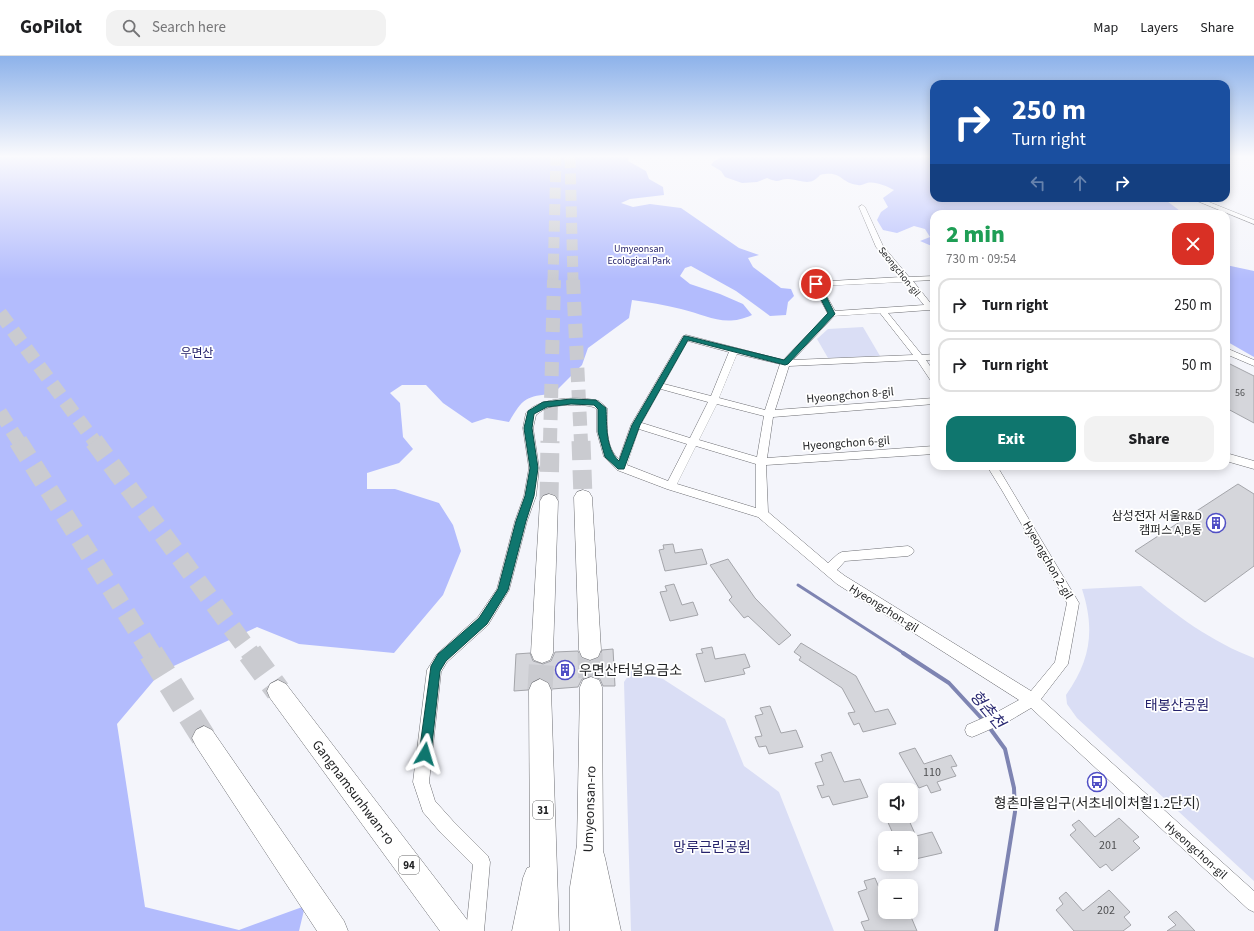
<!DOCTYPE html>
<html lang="en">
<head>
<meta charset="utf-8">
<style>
	body { margin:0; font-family:"Source Sans 3","Noto Sans KR",sans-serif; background:#f2f2f2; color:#202124; height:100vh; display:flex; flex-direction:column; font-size:15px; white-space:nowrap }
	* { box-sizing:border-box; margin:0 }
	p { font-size:13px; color:#757577 }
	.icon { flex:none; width:22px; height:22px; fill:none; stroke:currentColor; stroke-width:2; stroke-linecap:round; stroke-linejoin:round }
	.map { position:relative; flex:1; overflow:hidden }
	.drawer { position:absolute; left:930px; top:154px; width:300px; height:260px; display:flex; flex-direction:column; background:#fff; border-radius:12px; box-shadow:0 2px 10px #0003 }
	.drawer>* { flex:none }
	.banner { position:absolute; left:930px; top:24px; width:300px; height:122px; border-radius:12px; box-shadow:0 2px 10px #0003; background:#1a4fa0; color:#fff; overflow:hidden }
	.fabs { position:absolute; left:878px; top:727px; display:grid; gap:8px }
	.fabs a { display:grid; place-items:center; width:40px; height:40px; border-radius:8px; background:#fff; box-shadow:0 2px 10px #0003; font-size:20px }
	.pin { position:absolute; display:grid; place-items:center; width:34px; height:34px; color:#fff; margin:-17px; border:2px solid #fff; border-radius:50%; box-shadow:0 1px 4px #0007 }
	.me { position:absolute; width:44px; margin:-22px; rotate:7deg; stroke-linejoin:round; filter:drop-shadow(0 0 3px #0008) }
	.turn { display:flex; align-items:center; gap:14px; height:84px; padding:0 16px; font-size:18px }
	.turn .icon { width:52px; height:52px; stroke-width:2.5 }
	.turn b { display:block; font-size:28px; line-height:34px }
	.lanes { display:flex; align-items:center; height:38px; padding:0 16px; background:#0003; justify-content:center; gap:20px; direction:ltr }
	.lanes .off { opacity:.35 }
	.round { display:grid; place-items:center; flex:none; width:42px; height:42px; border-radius:12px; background:#f2f2f2 }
	.overview { display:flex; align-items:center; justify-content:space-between; height:68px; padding:0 16px }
	h1 { font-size:24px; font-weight:800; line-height:30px; color:#1e9e55 }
	.action { display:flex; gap:8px; margin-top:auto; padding:8px 16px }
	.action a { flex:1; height:46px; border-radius:12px; background:#0f766e; color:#fff; font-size:16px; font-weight:800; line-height:46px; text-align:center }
	.action a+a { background:#f2f2f2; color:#202124 }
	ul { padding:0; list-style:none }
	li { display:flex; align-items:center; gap:12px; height:54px; margin:0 8px 6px; padding:0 8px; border:2px solid #e0e0e0; border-radius:12px }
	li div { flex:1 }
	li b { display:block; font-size:15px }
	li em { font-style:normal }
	header { display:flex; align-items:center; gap:24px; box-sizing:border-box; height:56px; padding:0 20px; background:#fff; border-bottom:1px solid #e0e0e0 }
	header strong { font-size:19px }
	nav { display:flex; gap:22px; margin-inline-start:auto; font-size:14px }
	.search { width:280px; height:36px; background:#f2f2f2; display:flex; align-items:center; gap:10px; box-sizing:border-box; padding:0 14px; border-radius:12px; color:#757577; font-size:15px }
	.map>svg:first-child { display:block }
	.green { fill:#dadef5 }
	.forest { fill:#b3bcfd }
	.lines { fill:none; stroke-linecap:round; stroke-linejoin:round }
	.stream-far1 { stroke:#7e84b2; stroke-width:3 }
	.stream { stroke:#7e84b2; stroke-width:4 }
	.building { fill:#d5d6db; stroke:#a4a5aa }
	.trunk-tunnel-far3 { stroke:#cacbd0; stroke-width:11; stroke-dasharray:11 5.5; stroke-linecap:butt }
	.trunk-tunnel-far2 { stroke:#cacbd0; stroke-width:14; stroke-dasharray:14 8; stroke-linecap:butt }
	.trunk-tunnel-far1 { stroke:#cacbd0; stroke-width:19; stroke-dasharray:19 10; stroke-linecap:butt }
	.trunk-tunnel { stroke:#cacbd0; stroke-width:25; stroke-dasharray:25 12; stroke-linecap:butt }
	.minor-casing { stroke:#6d6e73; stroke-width:1 }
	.trunk-casing { stroke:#6d6e73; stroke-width:1 }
	.minor { fill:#fff; fill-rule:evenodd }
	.trunk { fill:#fff; fill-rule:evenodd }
	.route { fill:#0f766e; stroke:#0a4d48 }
	.labels { text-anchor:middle; stroke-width:3.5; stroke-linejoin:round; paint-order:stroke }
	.far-park-label { font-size:10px; fill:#26236c; stroke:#fff }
	.far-street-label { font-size:10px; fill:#222325; stroke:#fff }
	.number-label { font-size:10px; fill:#4f5052 }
	.shield { fill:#fff; stroke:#646566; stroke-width:1 }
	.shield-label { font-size:11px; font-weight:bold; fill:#222325 }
	.park-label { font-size:12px; fill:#26236c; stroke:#fff }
	.street-label { font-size:12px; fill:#222325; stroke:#fff }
	.poi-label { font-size:12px; fill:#222325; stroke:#fff; text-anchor:end }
	.near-number-label { font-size:12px; fill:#4f5052 }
	.near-poi-label { font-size:14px; fill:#222325; stroke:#fff; text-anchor:start }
	.near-park-label { font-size:14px; fill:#26236c; stroke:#fff }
	.near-street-label { font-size:14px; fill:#222325; stroke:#fff }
	.near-water-label { font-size:16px; font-style:italic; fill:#2a2972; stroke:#fff }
</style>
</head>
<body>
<header>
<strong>GoPilot</strong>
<div class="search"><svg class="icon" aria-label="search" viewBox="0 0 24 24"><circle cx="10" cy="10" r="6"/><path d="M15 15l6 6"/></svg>Search here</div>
<nav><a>Map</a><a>Layers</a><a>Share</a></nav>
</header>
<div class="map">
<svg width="1254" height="875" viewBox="0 0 1254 875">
	<rect width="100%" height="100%" fill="#f4f5fb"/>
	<g class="green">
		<polygon points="863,271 880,300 828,302 817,283 828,273"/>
		<path d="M1141 530C1175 559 1212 586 1254 602V825L1077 662 1067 648 1066 639C1091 604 1095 573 1082 533Z"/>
		<polygon points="632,614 663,623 725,663 744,710 779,736 834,875 631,875 624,626"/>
	</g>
	<g class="forest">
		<path d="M0 101H629L628 105 646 115 649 123 663 131 664 139 630 143 621 147 633 151 650 148 681 152 739 192 759 199 748 202 753 211 781 232 791 233 794 240 788 246 786 259 770 260 736 235 691 210 685 212 680 220 690 228 720 238 743 248 752 259C724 272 707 259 681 253 665 249 648 246 632 244L629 262 588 292 582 309 553 338C526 340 523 342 509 366L487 362 472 367 443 347 426 329H402L390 337 400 347 403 381 413 393 399 407 367 417V433H395L439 447 453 469 461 495 443 539 394 597 299 588 257 571 161 616 117 668 145 851 239 874 305 850 299 875H0Z"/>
		<path d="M719 101H934V142H1163L1184 158H934V191L920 185 930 181 925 173 914 170 897 177 883 174 877 164 881 156 888 151 883 142 894 134C886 130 875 125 867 127 863 128 861 130 858 129 839 127 843 114 820 119 810 131 802 124 789 123 777 123 781 128 767 122L757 126 742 127 725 121 721 115 711 109 714 105 720 102Z"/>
		<polygon points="1226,209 1254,215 1254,301 1226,285"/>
	</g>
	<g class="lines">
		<polyline class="stream-far1" points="798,529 905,598"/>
		<g class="stream">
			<polyline points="903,597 949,627 984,665"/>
			<polyline points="989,671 1005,693 1014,732 1015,756 996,875"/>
		</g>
	</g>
	<g class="building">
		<polygon points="1226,306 1254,320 1254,367 1226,352"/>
		<polygon points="1238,428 1254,438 1254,510 1205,546 1135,495"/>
		<polygon points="673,488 675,497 702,493 707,508 665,515 659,494 664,493 663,489"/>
		<polygon points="728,503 755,542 791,579 779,589 748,560 744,562 729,544 732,541 710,509"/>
		<polygon points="674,528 682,549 693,546 698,559 670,565 660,536 667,535 665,530"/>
		<polygon points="801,587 856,620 875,656 888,653 896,668 863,676 859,667 854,669 848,657 855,656 842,632 799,604 801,601 794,596"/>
		<polygon points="712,591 715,603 745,598 750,611 743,613 745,618 705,626 696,598 703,597 701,593"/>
		<polygon points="613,593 615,630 603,630 600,623 590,620 582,623 578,631 552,633 549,626 539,622 531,626 528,634 514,635 516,598 530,597 533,605 543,608 551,605 555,596 578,595 581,602 591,605 599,602 602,594"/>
		<polygon points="770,650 781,677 796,674 803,691 769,698 766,690 759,691 755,681 762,680 755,660 763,658 760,652"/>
		<polygon points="915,692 924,708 951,699 957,710 951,711 956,720 937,726 941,734 931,737 927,729 919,732 899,697"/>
		<polygon points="831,696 844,726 860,723 868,741 833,749 829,740 822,742 817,730 824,729 815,707 823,705 821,699"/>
		<polygon points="885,760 907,760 916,780 932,776 942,797 911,804 911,782 895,782"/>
		<polygon points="1119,762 1139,781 1133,785 1140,792 1112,815 1106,808 1100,812 1070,779 1076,774 1072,769 1079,764 1095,781"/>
		<polygon points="875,822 885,846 885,856 889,856 891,861 909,856 917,875 865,875 861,866 869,864 858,836 867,833 864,825"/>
		<polygon points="1109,834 1130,856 1124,861 1131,869 1123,875 1074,875 1056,854 1063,848 1059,842 1066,836 1083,855"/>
		<polygon points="1176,855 1195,875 1167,875 1176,869 1168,861"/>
	</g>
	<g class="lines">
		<g class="trunk-tunnel-far3">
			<polyline points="570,101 573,225"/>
			<polyline points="553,225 556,101"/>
		</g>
		<g class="trunk-tunnel-far2">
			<polyline points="573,224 581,386"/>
			<polyline points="0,257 95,386"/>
			<polyline points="0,356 19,386"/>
			<polyline points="550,386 554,224"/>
		</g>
		<g class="trunk-tunnel-far1">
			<polyline points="18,385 152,598"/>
			<polyline points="94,385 251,598"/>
			<polyline points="581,385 583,441"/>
			<polyline points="549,445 550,385"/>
			<polyline points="590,594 590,598"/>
		</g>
		<g class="trunk-tunnel">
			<polyline points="151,597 204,682"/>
			<polyline points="250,597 278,635"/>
			<polyline points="590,597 591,631"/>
			<polyline points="540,634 542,597"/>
		</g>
		<g class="minor-casing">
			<g id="minor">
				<polygon points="1190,142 1199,142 1254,164 1254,168"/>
				<path d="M862 149 865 151 883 190 909 221 934 220V224L913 225 932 249H934V255L929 254 888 257 922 299 934 298V304H926L934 316V326L931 325 917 304 789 310 775 354 934 342V348L773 361 767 402 934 390V398L766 409 768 456 828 507 838 498 842 496 908 490 912 492 914 495 912 498 908 500 845 505 837 514 845 520 1031 635 1055 606 1067 547 1003 436 987 410H997L1079 547 1068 608 1041 643 1254 835V856L1248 853 1031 652 1009 665 977 679 972 681 967 679 965 674 967 669 999 655 1019 644 837 528 758 461 667 433 617 414 604 401 597 376V353C590 347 560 349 550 351 545 352 540 356 536 359L533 372 539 412 536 440 527 465 509 534 488 569 447 606 441 616 429 726 435 745 453 765 488 800 490 806 484 875H466L473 809 441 777 423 756 413 726 427 614 437 598 478 561 497 533 515 465 524 440 529 412 523 372 526 357C538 341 581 340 599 345L607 352C607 368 605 392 619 403L631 369 683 280 686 279 783 304 828 258 812 228 813 226 901 221 876 191 859 151ZM905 226 924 249 835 255 821 230ZM880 257 913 299 793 304 834 260ZM688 285 729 296 711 340 664 328ZM737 298 780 308 765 354 719 342ZM661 333 708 346 690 382 642 367ZM717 348 764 360 757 401 699 384ZM639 373 687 388 668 425 627 409ZM696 390 756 408V452L677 428Z"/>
				<polygon points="1226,292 1254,304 1254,310 1226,298"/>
				<polygon points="1226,397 1254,405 1254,413 1226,405"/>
			</g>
		</g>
		<g class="trunk-casing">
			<g id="trunk">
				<polygon points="583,434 589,436 592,441 601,594 598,601 590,604 582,601 579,594 574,441 577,436"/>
				<polygon points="549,438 555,440 558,445 553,597 550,604 542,607 534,604 531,597 540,445 543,440"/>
				<polygon points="591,621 599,624 602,631 603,795 605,802 621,875 570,875 570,831 577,789 580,631 583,624"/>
				<polygon points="540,623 548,627 551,634 559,875 512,875 523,822 527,812 530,811 529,634 532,627"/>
				<polygon points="278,624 286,628 468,865 472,875 440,875 270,642 267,635 270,628"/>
				<polygon points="204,670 212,674 344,865 348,875 317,875 196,690 192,682 196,674"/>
			</g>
		</g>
		<use href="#minor" class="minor"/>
		<use href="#trunk" class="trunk"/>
	</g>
	<linearGradient id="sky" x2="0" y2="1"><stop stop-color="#8db2ea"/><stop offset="0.45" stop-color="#fafafd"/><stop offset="1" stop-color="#fafafd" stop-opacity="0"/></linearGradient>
	<rect width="1254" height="223" fill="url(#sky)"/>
	<path class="route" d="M814 227 820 228 835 258 788 308 785 309 688 284 640 369 624 413H618L605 401 598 376V353L594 349 571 348 547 351 534 358 532 372 538 412 534 440 526 465 508 534 487 568 446 605 440 615 431 698 429 702 425 704 420 702 419 698 431 610 438 598 479 562 498 533 516 465 525 440 530 412 524 372 528 355 543 346 571 343 596 344 606 352C607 369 605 392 619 405L632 369 684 280H686L784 304 828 257 813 228Z"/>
	<defs>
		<g id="building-ring" transform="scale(1)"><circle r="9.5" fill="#fff" stroke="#504fc5" stroke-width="1.5"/><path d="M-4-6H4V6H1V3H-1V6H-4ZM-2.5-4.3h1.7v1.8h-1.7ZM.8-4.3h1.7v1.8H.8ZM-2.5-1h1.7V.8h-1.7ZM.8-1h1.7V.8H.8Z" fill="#504fc5"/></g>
		<g id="bus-ring" transform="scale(1)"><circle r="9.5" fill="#fff" stroke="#504fc5" stroke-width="1.5"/><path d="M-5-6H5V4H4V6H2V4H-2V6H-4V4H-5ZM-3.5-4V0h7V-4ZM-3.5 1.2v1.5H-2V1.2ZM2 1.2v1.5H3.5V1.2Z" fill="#504fc5"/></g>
	</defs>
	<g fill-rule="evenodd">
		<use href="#building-ring" x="1216" y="467"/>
		<use href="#building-ring" x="565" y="614"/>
		<use href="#bus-ring" x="1097" y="726"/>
	</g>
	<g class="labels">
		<g class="far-park-label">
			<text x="639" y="196">Umyeonsan<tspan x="639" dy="12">Ecological Park</tspan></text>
		</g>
		<g class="far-street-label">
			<text transform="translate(900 215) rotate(51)" y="4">Seongchon-gil</text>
		</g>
		<g class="number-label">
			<text x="1240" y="340">56</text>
		</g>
		<g class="shield">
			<rect x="533" y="745" width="20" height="18" rx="3"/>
			<rect x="399" y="800" width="20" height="18" rx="3"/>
		</g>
		<g class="shield-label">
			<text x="543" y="758">31</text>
			<text x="409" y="813">94</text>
		</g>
		<g class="park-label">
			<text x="197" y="301">우면산</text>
		</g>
		<g class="street-label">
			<text transform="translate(850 339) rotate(-5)" y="4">Hyeongchon 8-gil</text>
			<text transform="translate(846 387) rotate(-4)" y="4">Hyeongchon 6-gil</text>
			<text transform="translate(1048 504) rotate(60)" y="4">Hyeongchon 2-gil</text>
			<text transform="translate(884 552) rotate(32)" y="4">Hyeongchon-gil</text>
			<text transform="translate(1196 794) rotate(42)" y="4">Hyeongchon-gil</text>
		</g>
		<g class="poi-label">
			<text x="1202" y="464">삼성전자 서울R&amp;D<tspan x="1202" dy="14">캠퍼스 A,B동</tspan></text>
		</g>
		<g class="near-number-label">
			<text x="932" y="720">110</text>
			<text x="1108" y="793">201</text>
			<text x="1106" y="858">202</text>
		</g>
		<g class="near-poi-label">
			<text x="579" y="619">우면산터널요금소</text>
			<text x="1097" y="752" text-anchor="middle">형촌마을입구(서초네이처힐1.2단지)</text>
		</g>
		<g class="near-park-label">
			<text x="1177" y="654">태봉산공원</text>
			<text x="712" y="796">망루근린공원</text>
		</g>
		<g class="near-street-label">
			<text transform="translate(354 736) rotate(53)" y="5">Gangnamsunhwan-ro</text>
			<text transform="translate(589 753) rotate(-88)" y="5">Umyeonsan-ro</text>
		</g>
		<g class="near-water-label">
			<text transform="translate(988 653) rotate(50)" y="6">형촌천</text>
		</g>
	</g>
</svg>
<div class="fabs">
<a><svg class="icon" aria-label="sound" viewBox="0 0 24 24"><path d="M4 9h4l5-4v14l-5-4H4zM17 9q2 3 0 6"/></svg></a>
<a>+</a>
<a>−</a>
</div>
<div class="pin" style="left:816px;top:228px;background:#d93025"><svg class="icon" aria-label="arrive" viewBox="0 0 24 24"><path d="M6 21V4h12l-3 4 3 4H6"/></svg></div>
<svg class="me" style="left:425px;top:698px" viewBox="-20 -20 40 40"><path d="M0-17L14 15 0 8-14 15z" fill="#0f766e" stroke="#fff" stroke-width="4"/></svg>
<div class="banner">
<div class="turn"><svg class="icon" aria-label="right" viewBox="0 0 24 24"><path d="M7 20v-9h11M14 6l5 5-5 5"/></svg><div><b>250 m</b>Turn right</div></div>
<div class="lanes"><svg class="icon off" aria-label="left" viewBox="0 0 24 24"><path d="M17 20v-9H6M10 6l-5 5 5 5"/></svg><svg class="icon off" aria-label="ahead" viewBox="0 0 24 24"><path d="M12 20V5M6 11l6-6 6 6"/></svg><svg class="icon" aria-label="right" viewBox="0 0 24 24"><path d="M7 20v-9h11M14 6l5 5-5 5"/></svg></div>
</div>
<section class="drawer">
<div class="overview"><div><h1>2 min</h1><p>730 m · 09:54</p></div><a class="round" style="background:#d93025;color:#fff"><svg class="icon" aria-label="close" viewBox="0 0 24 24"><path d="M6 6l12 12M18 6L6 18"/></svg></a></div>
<ul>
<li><svg class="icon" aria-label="right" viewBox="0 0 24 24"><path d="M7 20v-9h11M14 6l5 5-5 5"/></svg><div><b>Turn right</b></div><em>250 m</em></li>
<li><svg class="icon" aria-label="right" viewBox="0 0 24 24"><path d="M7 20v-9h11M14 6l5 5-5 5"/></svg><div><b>Turn right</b></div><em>50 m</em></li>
</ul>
<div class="action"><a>Exit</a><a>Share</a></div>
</section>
</div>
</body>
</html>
